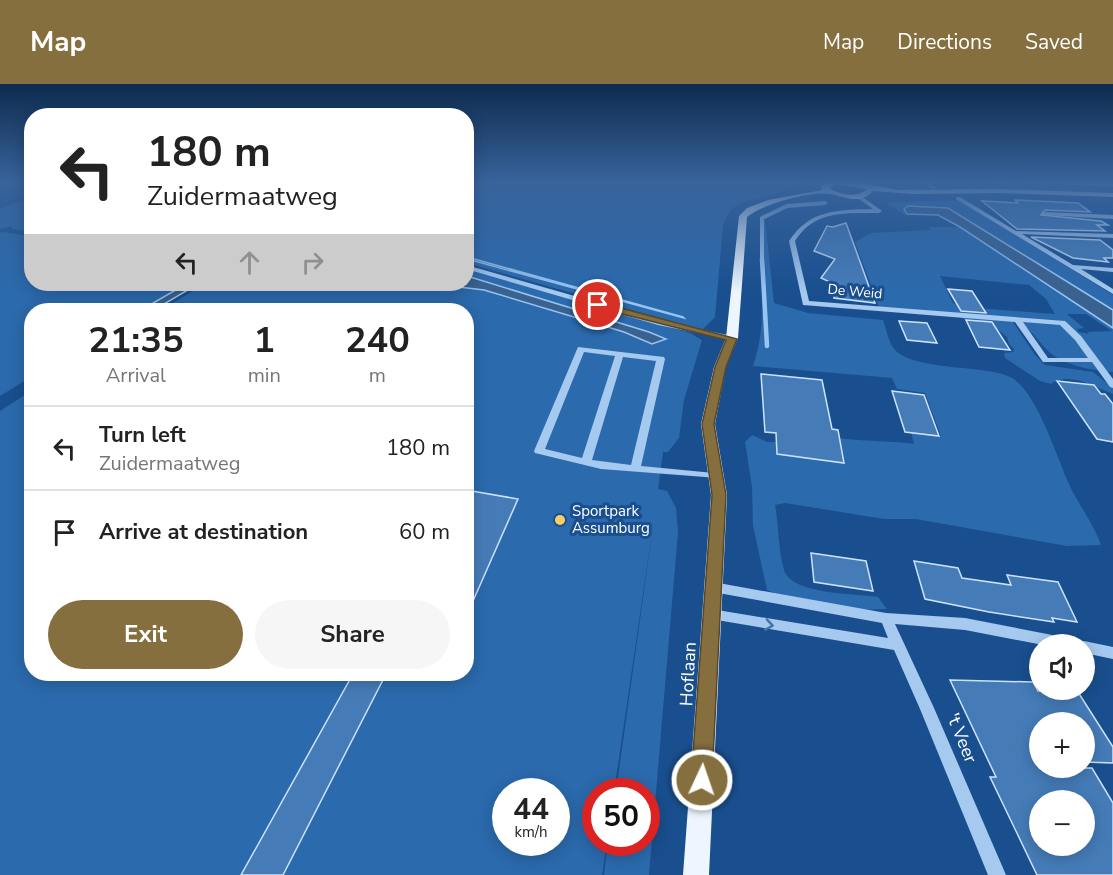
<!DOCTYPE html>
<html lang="en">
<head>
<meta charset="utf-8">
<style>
	body { margin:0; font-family:"Nunito Sans",sans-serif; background:#f6f6f6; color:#222; height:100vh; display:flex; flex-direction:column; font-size:22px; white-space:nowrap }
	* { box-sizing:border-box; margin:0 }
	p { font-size:20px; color:#767676 }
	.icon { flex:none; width:33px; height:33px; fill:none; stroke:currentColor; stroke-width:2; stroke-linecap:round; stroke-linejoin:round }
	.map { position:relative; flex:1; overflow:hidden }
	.drawer { position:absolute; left:24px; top:219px; width:450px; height:378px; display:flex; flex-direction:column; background:#fff; border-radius:24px; box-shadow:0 3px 15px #0003 }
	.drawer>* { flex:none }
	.banner { position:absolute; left:24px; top:24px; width:450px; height:183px; border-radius:24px; box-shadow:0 3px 15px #0003; background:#fff; color:#222; overflow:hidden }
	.buttons { position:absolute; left:1029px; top:550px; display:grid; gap:12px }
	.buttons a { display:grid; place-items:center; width:66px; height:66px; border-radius:50%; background:#fff; box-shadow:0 3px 15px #0003; font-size:30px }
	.speed { position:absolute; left:492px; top:694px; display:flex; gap:12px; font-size:30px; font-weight:700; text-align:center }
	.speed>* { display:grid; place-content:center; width:78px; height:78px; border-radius:50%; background:#fff; box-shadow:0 3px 15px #0003; line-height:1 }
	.speed small { font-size:15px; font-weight:400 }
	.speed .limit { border:9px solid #d22; background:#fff; color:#111 }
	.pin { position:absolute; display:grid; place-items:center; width:51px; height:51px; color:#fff; margin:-26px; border:3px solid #fff; border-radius:50%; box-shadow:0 2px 6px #0007 }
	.me { position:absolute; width:66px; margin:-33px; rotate:3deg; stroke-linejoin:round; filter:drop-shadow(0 0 4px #0008) }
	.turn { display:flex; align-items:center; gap:21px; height:126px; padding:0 24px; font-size:27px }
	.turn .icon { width:78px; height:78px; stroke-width:2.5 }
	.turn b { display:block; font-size:42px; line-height:51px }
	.lanes { display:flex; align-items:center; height:57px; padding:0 24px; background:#0003; justify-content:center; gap:30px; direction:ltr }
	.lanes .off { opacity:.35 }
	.eta { display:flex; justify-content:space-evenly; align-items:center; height:102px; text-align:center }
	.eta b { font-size:36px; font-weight:700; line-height:42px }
	.action { display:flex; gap:12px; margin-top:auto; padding:12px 24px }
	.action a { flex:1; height:69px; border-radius:36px; background:#856f3f; color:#fff; font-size:24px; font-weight:700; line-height:69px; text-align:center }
	.action a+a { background:#f6f6f6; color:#222 }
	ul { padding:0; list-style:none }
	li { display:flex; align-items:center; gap:18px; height:84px; padding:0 24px; border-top:2px solid #e0e0e0 }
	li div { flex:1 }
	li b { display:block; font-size:22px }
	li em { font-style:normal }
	header { display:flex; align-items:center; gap:36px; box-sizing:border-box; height:84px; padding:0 30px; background:#856f3f; color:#fff }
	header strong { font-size:28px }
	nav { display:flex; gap:33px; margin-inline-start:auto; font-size:21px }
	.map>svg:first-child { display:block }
	.green { fill:#2b6aad; fill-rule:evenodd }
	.water { fill:#3a6290; stroke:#98c4f1; stroke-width:1.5 }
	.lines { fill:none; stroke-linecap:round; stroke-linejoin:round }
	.stream-far1 { stroke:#98c4f1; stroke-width:4 }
	.stream { stroke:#98c4f1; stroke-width:4.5 }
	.building { fill:#457cb8; stroke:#cce2fb; stroke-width:1.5; fill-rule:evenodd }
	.minor { fill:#a6c9ef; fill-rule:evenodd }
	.major { fill:#edf5ff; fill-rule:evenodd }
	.oneway { stroke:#4374ac }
	.route { fill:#856f3f; stroke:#564829; stroke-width:1.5 }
	.poi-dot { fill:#ffce63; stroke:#194f8f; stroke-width:2 }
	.labels { text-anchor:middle; stroke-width:6; stroke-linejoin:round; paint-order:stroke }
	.far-street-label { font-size:14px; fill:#fff; stroke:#194f8f }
	.poi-label { font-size:15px; fill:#fff; stroke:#194f8f; text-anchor:start }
	.near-street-label { font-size:18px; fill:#fff; stroke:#194f8f }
</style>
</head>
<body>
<header>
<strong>Map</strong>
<nav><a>Map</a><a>Directions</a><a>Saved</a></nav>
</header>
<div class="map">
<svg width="1113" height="791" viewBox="0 0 1113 791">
	<rect width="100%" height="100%" fill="#194f8f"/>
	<g class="green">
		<path d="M467 97H803C794 101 786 106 777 109 753 117 731 114 723 142L715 233 702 246 467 179 466 175 684 234 467 173Z"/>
		<polygon points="996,98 1113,104 1113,108 941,107"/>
		<polygon points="31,113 31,147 11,145 13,142 0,145 0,125"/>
		<polygon points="959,116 1113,211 1113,226 948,124 908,123 905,131 886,119"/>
		<path d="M765 135 774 219 808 229 883 236C886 244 888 255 892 262 907 288 985 280 1010 293 1036 305 1057 374 1069 400 1079 422 1093 438 1101 461L1067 462 916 435H884L785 419 775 421C779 442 778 466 784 486 792 511 854 509 878 513L887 525C848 527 802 522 767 506L753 442 752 403 745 358 752 351 767 358H776L777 370 843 379 839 354C865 358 888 356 914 360L911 348 941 352 925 309 897 305 892 294 753 282C763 253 763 225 762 195 761 174 758 154 765 135Z"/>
		<path d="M928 143H960L1113 244V288C1095 287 1068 282 1053 271 1037 259 1033 242 1013 238L1035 271 1045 281 1093 288 1113 304V310C1094 303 1070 287 1051 300L1040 297 1005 274 1004 269 1013 268 1014 265 1009 260 1007 253 997 245 966 236 951 229 880 226 855 158 871 149 931 146ZM940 192 1029 201 1046 215 1055 230 963 223 953 219ZM1067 230H1086L1112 247 1087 248 1089 250 1078 248 1077 245 1084 244Z"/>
		<polygon points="2,148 31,152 32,200 186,200 141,226 32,226 31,293 0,312 0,149"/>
		<path d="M467 185 690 249 702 256 684 316 679 354 668 368H663L658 405 667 407 676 424 678 448 649 791H604L608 759H646V708H616L654 435 614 708H596V759H607L602 791H0V327L31 307 32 590H466V226H161L204 200H433L484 206 624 248 652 260 666 254 467 192ZM506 708H556V759H506Z"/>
	</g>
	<g class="water">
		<polygon points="908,122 948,124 1113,226 1113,244 960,143 938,131 907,130 904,125"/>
		<polygon points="467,173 683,233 684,234 467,175"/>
		<polygon points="467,192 649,248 666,255 652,260 624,248 484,206 433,200 466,200"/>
		<polygon points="186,200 198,200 154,226 141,226"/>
	</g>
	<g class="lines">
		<polyline class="stream-far1" points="762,177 762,134 787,122 825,119"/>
		<polyline class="stream" points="762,175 767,262"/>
	</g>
	<g class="building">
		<polygon points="1015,116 1078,119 1090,128 1045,126 1041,131 1101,137 1108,141 1097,141 1105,147 1017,145 982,117 1018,119"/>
		<polygon points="846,139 875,219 834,214 830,198 821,194 835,175 814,167 827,142 833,143"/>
		<polygon points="1031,153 1100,156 1113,166 1113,174 1104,174 1108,178 1073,174"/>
		<polygon points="948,205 972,207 986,229 961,227"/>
		<polygon points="966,236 992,238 1010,266 979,263"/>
		<polygon points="899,237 927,239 937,259 907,256"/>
		<polygon points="761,290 822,296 832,345 838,346 844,379 777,370 776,349 765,348"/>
		<polygon points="1057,297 1094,301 1101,310 1105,310 1113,320 1113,358 1097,355"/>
		<polygon points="892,307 924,311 939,352 905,348"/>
		<polygon points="466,406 518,415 466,533"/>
		<polygon points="811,469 866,477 873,507 814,498"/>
		<polygon points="914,477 958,484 962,494 1011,501 1007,491 1058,498 1077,538 1052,534 1054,538 989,528 925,515"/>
		<polygon points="353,590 386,590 283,791 241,791"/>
		<path d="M950 596 1033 598 1038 607 1078 608 1113 663V679L1084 678V639H1040V684H1092L1113 719V791H1037L990 693H996ZM1040 717H1084V762H1040Z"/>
	</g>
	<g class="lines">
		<g class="minor">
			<polygon points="921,97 927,97 937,104 932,105"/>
			<polygon points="1028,97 1113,99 1113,103 1030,99"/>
			<path d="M856 111H860L882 127 879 129C846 129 814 126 795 157L809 217 1065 237 1081 252 1113 295V304L1110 303 1092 278H1043L1015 238 803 221 789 157C810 125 838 126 873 125L856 113ZM1023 238 1060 241 1075 256 1088 274H1048Z"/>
			<polygon points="956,113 960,113 1016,147 1113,150 1113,154 1022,150 1073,181 1113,184 1113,188 1081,185 1113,205 1113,210 956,115"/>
			<polygon points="1045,128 1113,131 1113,135 1043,131 1043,129"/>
			<polygon points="466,181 662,237 732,252 736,254 732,256 658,241 466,185"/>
			<path d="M578 263 664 273 665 275 641 382 714 389 718 390 719 392 718 394 601 385 535 369 534 367ZM584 268 615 272 582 374 545 365ZM623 273 656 277 631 381 592 376Z"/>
			<polygon points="713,498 886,529 965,534 1073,555 1078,557 1079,559 1084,557 1113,563 1113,575 1084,569 1084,561 1043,561 965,546 895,540 934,624 1006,791 988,791 920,625 894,566 711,535 706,534 705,530 706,526 711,525 888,554 882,539 713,508 709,507 707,503 709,499"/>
		</g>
		<path class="major" d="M831 97H853L898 106 999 105 1113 109V113L999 109 913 110 873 107C860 122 844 112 829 110 811 107 760 121 747 133L738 254 726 283 715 340 727 411 709 791H683L711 411 701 340 714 283 726 254 739 132 747 124 768 116 822 106 821 102ZM836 100 867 105C856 115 840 110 829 104Z"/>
	</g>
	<defs><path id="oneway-chevron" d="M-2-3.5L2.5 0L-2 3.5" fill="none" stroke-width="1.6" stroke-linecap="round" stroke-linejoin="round" transform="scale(1.5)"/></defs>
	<use class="oneway" href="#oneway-chevron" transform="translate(769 541) rotate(9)"/>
	<linearGradient id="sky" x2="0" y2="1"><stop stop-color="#0e2b4f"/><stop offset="0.47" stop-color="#38639b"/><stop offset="1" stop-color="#38639b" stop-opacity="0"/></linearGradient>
	<rect width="1113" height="208" fill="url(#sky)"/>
	<polygon class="route" points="598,218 737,255 726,283 714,340 726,411 712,696 709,704 702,707 694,704 691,696 712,411 702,340 715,283 726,256 595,223 594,221"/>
	<circle class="poi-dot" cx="560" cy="436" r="6"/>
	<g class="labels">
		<g class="far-street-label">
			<text transform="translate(855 207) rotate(5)" y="5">De Weid</text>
		</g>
		<g class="poi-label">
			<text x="572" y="432">Sportpark<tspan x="572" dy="17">Assumburg</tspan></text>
		</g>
		<g class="near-street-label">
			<text transform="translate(688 590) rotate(-87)" y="6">Hoflaan</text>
			<text transform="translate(962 654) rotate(68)" y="6">'t Veer</text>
		</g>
	</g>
</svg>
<div class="buttons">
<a><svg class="icon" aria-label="sound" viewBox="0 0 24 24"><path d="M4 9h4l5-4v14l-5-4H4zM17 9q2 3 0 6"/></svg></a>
<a>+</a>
<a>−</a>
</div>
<div class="speed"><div>44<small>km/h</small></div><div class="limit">50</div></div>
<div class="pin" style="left:598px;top:221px;background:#d93025"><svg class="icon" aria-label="arrive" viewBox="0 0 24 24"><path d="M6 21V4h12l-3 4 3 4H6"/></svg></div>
<svg class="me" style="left:702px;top:696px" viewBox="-20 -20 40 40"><circle r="17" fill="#856f3f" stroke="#fff" stroke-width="3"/><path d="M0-11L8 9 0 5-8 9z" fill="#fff"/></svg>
<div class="banner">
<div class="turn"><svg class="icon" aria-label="left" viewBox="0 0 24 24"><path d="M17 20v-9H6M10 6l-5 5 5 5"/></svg><div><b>180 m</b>Zuidermaatweg</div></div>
<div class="lanes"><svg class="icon" aria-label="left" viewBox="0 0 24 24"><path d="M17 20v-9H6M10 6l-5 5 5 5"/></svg><svg class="icon off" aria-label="ahead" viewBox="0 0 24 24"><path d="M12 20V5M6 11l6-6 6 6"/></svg><svg class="icon off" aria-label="right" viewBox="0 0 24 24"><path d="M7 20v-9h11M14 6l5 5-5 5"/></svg></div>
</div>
<section class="drawer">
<div class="eta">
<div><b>21:35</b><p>Arrival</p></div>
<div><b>1</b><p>min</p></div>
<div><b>240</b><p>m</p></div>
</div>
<ul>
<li><svg class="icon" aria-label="left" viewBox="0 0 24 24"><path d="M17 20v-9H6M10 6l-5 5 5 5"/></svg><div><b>Turn left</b><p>Zuidermaatweg</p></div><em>180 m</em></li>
<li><svg class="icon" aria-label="arrive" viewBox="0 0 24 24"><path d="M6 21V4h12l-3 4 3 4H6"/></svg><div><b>Arrive at destination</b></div><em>60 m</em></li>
</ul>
<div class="action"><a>Exit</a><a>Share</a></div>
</section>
</div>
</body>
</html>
